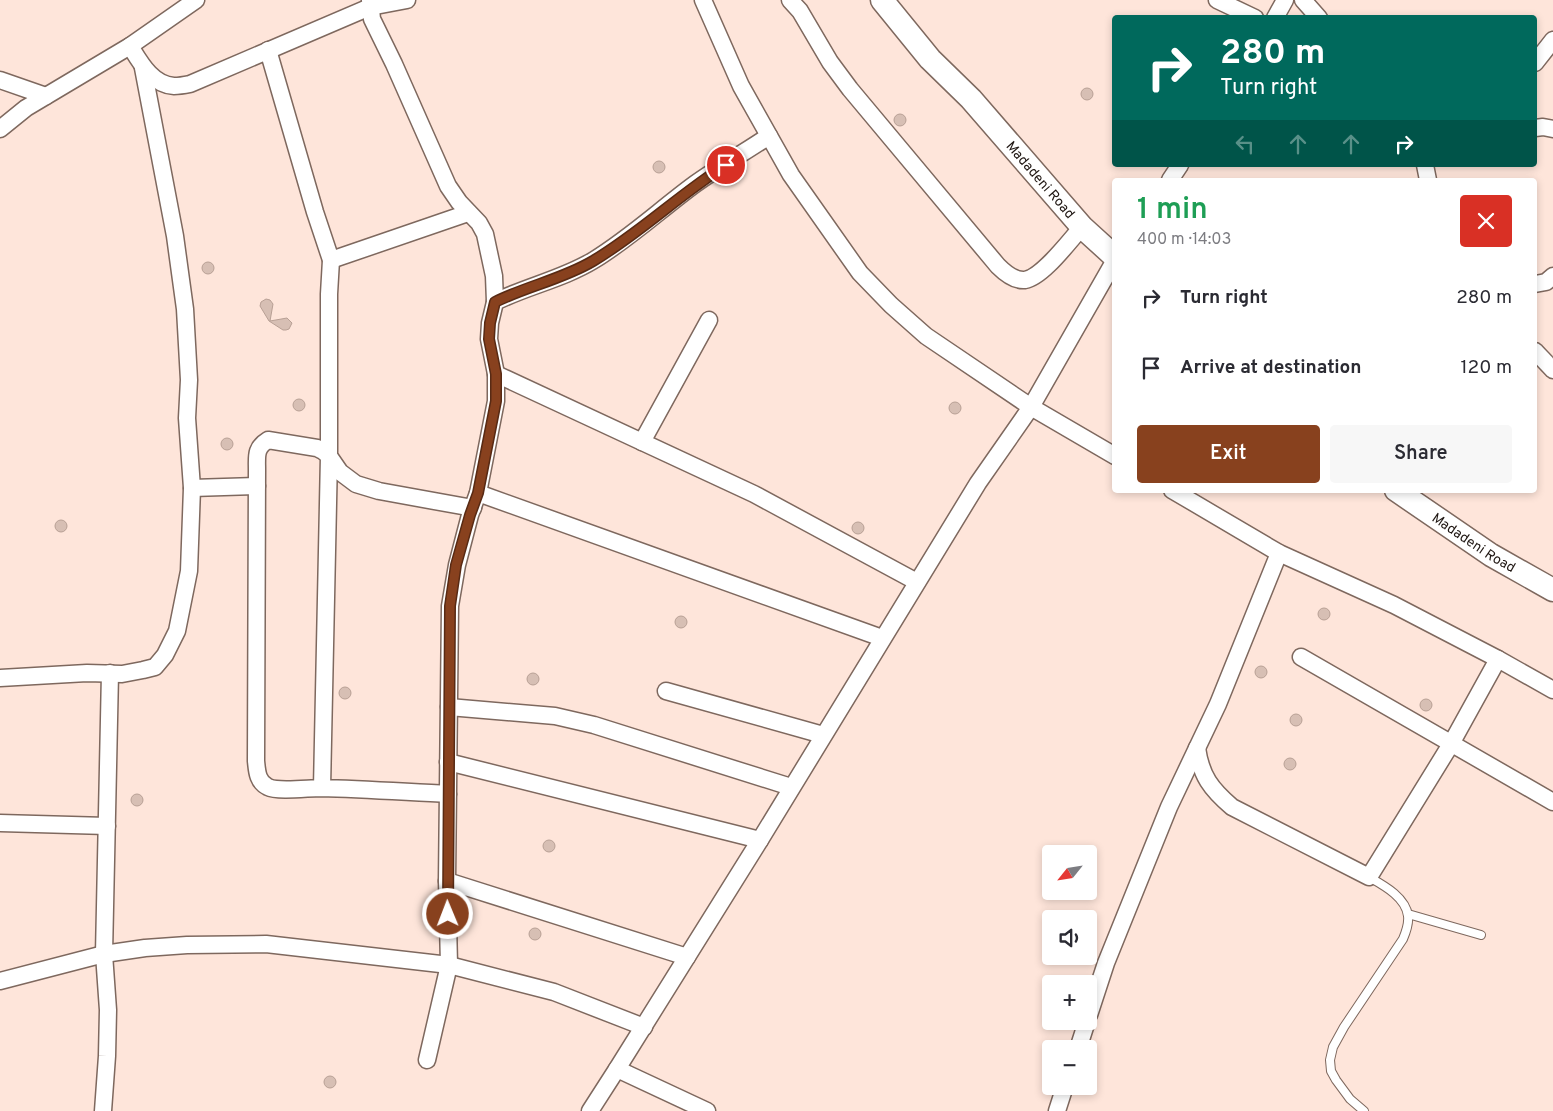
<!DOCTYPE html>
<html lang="en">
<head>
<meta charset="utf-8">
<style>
	body { margin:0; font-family:Overpass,sans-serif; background:#f7f7f7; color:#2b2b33; height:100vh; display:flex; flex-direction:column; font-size:19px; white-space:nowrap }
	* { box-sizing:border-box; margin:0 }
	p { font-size:16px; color:#7c7c81 }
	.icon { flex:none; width:28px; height:28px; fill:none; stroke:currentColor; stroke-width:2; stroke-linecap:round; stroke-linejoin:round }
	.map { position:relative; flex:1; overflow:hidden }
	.details { position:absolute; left:1112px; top:178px; width:425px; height:315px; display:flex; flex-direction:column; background:#fff; border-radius:5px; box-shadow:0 2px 8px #0003 }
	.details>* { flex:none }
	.hud { position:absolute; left:1112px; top:15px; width:425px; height:152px; border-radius:5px; box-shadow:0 2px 8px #0003; background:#00695c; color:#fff; overflow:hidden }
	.needle { width:32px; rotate:240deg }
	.tools { position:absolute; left:1042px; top:845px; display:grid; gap:10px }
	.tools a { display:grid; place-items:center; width:55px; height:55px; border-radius:5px; background:#fff; box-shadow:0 2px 8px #0003; font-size:25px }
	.pin { position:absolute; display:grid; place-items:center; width:42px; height:42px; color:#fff; margin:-21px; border:2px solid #fff; border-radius:50%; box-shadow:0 1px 5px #0007 }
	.me { position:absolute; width:55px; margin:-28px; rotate:359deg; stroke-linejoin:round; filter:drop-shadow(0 0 4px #0008) }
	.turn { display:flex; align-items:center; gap:18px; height:105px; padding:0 25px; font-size:22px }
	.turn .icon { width:65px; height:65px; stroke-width:2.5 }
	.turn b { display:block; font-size:35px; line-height:42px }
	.lanes { display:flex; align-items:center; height:48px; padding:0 25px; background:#0003; justify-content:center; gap:25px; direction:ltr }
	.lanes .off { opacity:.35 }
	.round { display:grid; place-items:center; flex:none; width:52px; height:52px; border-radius:5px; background:#f7f7f7 }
	.headline { display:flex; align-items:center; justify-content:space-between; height:85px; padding:0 25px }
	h1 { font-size:30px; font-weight:600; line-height:38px; color:#1e9e55 }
	.action { display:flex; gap:10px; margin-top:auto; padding:10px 25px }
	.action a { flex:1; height:58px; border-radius:5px; background:#88411e; color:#fff; font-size:20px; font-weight:600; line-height:58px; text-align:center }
	.action a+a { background:#f7f7f7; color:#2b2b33 }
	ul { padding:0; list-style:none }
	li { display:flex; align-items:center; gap:15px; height:70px; padding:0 25px }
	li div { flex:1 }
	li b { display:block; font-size:19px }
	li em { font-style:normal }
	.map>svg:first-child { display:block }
	.building { fill:#d7bfb4; stroke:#b8a095 }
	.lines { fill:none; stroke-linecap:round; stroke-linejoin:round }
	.lane-casing { stroke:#7e685e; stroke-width:10 }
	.street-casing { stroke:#7e685e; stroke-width:19 }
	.secondary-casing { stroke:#7e685e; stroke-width:25 }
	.lane { stroke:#fff; stroke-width:8 }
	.street { stroke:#fff; stroke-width:16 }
	.secondary { stroke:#fff; stroke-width:22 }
	.route-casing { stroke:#582a14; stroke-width:12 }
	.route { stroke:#88411e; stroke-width:9 }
	.labels { text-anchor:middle; stroke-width:5; stroke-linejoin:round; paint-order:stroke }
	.street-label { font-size:14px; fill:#1f1612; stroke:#fee5da }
</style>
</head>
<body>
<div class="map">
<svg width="1553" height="1111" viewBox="0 0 1553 1111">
	<rect width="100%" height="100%" fill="#fee5da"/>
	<g class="building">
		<circle cx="1087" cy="94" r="6"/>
		<circle cx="900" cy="120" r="6"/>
		<circle cx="659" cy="167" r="6"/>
		<circle cx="208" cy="268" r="6"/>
		<polygon points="266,299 270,300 273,304 270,321 287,318 292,323 289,329 286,330 283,330 269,321 260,306 261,302"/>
		<circle cx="299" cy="405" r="6"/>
		<circle cx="955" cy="408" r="6"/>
		<circle cx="227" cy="444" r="6"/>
		<circle cx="61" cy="526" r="6"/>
		<circle cx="858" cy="528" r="6"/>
		<circle cx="1324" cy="614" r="6"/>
		<circle cx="681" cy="622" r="6"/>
		<circle cx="1261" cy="672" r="6"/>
		<circle cx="533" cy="679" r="6"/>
		<circle cx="345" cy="693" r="6"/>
		<circle cx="1426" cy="705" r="6"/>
		<circle cx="1296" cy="720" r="6"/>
		<circle cx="1290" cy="764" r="6"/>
		<circle cx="137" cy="800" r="6"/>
		<circle cx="549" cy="846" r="6"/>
		<circle cx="535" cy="934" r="6"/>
		<circle cx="330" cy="1082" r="6"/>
	</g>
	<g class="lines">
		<g class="lane-casing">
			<g id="lane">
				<polyline points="1408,914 1481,935"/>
				<path d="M1364 1111 1350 1099 1336 1080 1331 1071 1330 1060 1333 1047 1344 1027 1403 939C1406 932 1409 924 1408 916 1406 897 1383 885 1369 877"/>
			</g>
		</g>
		<g class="street-casing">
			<g id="street">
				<polyline points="370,0 372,19 394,64 448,186 459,202 479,223 485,234 494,276 495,302"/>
				<polyline points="703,0 741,86 791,175 860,273 891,305 926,336 1031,407 1115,456"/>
				<path d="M790 0 800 11 830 62 850 89 998 266C1005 273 1015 281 1025 280 1043 277 1070 240 1082 227"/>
				<polyline points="1217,0 1255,18"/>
				<polyline points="1303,0 1319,18"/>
				<polyline points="1275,18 1285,0"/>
				<path d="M130 46C140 62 152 85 174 86 179 86 185 85 190 84L370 7 407 0"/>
				<polyline points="268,50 315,212 331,260 329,294 329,456 340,472 356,484 379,491 473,508"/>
				<polyline points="1535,63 1553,40"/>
				<polyline points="0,80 46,96"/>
				<polyline points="1535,128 1543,127 1553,129"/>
				<polyline points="0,129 26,108 130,46 196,0"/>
				<polyline points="1425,165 1428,180"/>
				<polyline points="1170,180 1180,165"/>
				<polyline points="331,260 468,213"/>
				<polyline points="1535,284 1546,282 1553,276"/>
				<polyline points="1535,351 1553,370"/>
				<polyline points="496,374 754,494 917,582"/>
				<polyline points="642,442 709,320"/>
				<polyline points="192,488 257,486"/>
				<polyline points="1172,490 1279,553 1394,605 1498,659 1553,690"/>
				<polyline points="478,493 882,638"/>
				<polyline points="1301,657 1553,802"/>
				<polyline points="0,678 87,673 122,674 143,670 155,667 165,655 177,631 189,571 192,488 187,418 189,380 185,309 175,236 143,68"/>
				<polyline points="666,691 823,735"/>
				<polyline points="449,707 555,716 594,725 791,787"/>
				<path d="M1197 748C1201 776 1211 789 1232 807L1369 877 1451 744 1498 659"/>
				<polyline points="448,762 760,840"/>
				<path d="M322 788 329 456 323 451 317 448 268 440C255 448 257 456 257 470L256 761C257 770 257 782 268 787 278 792 308 788 321 788 363 789 406 792 448 794"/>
				<polyline points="0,823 107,826"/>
				<polyline points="447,881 687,957"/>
				<polyline points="0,981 104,954 145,948 187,945 266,944 449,965 554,992 644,1027"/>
				<polyline points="1089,1015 1106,963 1169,807 1218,704 1279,553"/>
				<polyline points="1078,1049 1087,1021"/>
				<path d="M427 1060 449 965 447 881 450 606 457 565 470 515 478 493 496 401V374L489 339 490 323 495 302C527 286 563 279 594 260 630 238 661 209 695 184 719 167 745 152 769 136"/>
				<polyline points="617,1069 707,1111"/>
				<polyline points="103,1111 107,1056 108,1010 104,954 110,673"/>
				<polyline points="590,1111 617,1069 760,840 978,483 1031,407 1115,260"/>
				<polyline points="1057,1111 1065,1086"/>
			</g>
		</g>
		<g class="secondary-casing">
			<g id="secondary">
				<path id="s1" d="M882 0 930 59 971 99 1082 227 1115 257"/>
				<path id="s2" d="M1396 490 1491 555 1553 590"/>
			</g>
		</g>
		<use href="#lane" class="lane"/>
		<use href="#street" class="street"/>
		<use href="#secondary" class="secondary"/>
	</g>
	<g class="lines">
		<g class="route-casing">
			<path id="route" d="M448 914 450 606 456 565 470 515 478 493 496 401V374L489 339 490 323 495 302C527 286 563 279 593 261 640 233 680 194 726 165"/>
		</g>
		<use href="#route" class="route"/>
	</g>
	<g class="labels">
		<g class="street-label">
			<text dy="5" stroke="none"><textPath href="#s1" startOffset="240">Madadeni Road</textPath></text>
			<text dy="5" stroke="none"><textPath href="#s2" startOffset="94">Madadeni Road</textPath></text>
		</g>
	</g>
</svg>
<div class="tools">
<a><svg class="needle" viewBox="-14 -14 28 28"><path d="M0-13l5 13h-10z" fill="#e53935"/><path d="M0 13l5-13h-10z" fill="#7c7c81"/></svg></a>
<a><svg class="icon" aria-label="sound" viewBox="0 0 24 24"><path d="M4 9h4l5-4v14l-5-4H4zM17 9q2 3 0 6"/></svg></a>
<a>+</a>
<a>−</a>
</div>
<div class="pin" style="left:726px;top:165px;background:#d93025"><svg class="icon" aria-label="arrive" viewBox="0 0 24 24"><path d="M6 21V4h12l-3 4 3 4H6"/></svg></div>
<svg class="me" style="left:448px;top:914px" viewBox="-20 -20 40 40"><circle r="17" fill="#88411e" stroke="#fff" stroke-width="3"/><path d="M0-11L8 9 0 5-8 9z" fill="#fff"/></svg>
<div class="hud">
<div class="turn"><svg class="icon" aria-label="right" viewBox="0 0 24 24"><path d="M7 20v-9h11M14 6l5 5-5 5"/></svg><div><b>280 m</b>Turn right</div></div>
<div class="lanes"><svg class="icon off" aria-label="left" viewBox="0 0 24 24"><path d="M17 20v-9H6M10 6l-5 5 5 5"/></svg><svg class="icon off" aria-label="ahead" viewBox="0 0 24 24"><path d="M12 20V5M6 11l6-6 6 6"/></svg><svg class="icon off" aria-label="ahead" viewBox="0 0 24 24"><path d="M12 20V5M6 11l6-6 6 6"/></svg><svg class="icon" aria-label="right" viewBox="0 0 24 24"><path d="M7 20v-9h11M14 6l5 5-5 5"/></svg></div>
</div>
<section class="details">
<div class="headline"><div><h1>1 min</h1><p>400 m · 14:03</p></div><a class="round" style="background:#d93025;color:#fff"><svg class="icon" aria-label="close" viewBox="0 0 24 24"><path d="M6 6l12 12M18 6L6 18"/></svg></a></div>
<ul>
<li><svg class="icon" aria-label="right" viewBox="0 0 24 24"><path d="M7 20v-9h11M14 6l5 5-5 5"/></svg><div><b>Turn right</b></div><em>280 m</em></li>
<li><svg class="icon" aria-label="arrive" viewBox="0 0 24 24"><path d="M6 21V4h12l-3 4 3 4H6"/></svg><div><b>Arrive at destination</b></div><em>120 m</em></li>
</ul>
<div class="action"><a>Exit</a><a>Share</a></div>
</section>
</div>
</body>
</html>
